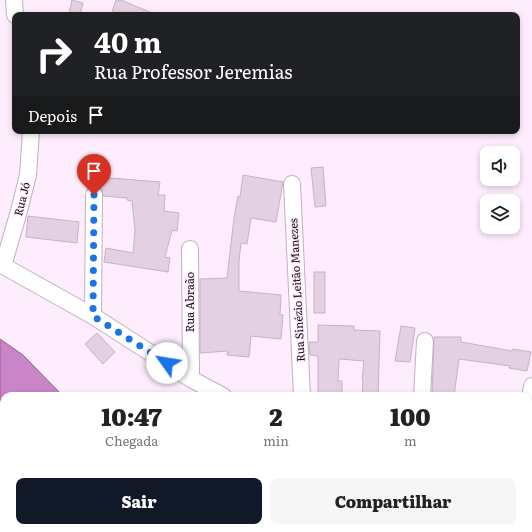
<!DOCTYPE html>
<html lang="pt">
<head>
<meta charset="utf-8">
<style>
	body { margin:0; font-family:Literata,serif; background:#f6f6f6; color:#222; height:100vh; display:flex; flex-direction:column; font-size:15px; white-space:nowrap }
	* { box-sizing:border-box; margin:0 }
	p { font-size:13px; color:#767676 }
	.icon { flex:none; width:22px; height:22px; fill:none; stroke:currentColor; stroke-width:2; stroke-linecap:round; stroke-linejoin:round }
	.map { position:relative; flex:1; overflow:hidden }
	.side { position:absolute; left:0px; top:392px; width:532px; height:140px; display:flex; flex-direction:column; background:#fff; border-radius:12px 12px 0 0; box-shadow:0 2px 6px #0003 }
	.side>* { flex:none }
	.guide { position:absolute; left:12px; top:12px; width:508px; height:122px; border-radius:8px; box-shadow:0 2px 6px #0003; background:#202124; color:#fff; overflow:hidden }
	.fabs { position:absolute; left:480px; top:146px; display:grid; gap:8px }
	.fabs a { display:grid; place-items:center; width:40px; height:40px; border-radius:8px; background:#fff; box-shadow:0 2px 6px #0003; font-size:20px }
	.pin { position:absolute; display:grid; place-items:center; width:34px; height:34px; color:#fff; margin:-41px -17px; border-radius:50% 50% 50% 0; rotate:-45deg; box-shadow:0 0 4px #0007 }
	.pin .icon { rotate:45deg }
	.me { position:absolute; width:44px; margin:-22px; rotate:302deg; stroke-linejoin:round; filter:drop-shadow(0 0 3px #0008) }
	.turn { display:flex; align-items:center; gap:14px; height:84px; padding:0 16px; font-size:18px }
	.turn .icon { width:52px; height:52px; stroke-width:2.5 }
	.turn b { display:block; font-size:28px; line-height:34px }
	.then { display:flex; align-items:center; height:38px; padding:0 16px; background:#0003; gap:8px; font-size:15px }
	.eta { display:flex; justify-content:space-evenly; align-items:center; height:68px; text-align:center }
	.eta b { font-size:24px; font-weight:800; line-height:28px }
	.button { display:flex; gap:8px; margin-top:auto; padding:8px 16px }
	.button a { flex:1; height:46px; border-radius:8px; background:#111827; color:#fff; font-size:16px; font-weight:800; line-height:46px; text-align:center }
	.button a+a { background:#f6f6f6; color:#222 }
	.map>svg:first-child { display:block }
	.water { fill:#ca85c8; stroke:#936192 }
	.building { fill:#e4d0e3; stroke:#c5b2c4 }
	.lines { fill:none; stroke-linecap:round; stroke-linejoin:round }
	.minor-casing { stroke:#c3afc1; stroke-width:18 }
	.minor { stroke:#fff; stroke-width:16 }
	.route { stroke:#1a73e8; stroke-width:7; stroke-dasharray:0 12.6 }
	.labels { text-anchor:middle; stroke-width:3; stroke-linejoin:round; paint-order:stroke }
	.street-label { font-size:11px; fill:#140e14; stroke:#feedfd }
</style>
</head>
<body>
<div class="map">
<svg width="532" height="532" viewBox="0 0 532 532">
	<rect width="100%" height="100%" fill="#feedfd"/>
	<g class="water">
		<polygon points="0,339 23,355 63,396 4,396 4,405 0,402"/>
		<polygon points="72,528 131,528 127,532 71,532"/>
	</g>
	<g class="building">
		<polygon points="72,0 83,3 80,15 69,13"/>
		<polygon points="116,0 121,0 157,15 120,15 112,12"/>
		<polygon points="323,167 326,206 315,207 311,168"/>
		<polygon points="243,175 283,182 276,222 251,218 247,244 241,243 239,261 239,291 281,295 280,315 283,315 281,339 251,336 249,357 227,355 228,351 200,353 200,279 227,278 234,218 238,196 240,197"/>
		<polygon points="99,177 160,182 158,195 165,195 164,211 179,213 177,231 172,230 165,257 170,258 168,272 104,262 106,248 133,253 135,230 132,201 127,200 127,198 103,196 102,190 98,187"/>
		<polygon points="28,216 79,222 77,243 26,237"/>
		<rect x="314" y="272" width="11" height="41"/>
		<polygon points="318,325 354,326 354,330 380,331 378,396 362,396 363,379 362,379 364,361 339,359 338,381 342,381 342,393 318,393 318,356 310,355 309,342 318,342"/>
		<polygon points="401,326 415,328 410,362 395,361"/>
		<polygon points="97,333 115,352 103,364 85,344"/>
		<polygon points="434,337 461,337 461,342 512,351 513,349 531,352 527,371 509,368 510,366 459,359 454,396 432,396"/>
	</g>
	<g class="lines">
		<g class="minor-casing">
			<g id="minor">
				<polyline points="14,0 15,15"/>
				<polyline points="292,184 302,396"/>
				<polyline points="190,249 191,379"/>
				<polyline points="0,264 93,316 191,379 223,396"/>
				<polyline points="3,266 19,211 28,175 31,131"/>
				<polyline points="93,316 94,195"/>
				<polyline points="422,396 425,341"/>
				<polyline points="528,413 532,386"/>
				<polyline points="528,459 532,460"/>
				<polyline points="253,532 254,528"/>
				<polyline points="352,532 353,528"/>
				<polyline points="453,532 454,528"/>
			</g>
		</g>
		<use href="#minor" class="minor"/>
	</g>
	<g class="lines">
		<polyline class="route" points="94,195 93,316 167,363"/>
	</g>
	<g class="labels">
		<g class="street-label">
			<text transform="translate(22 199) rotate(-76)" y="4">Rua Jó</text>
			<text transform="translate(297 290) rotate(-93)" y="4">Rua Sinézio Leitão Manezes</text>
			<text transform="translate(190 302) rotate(-90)" y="4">Rua Abraão</text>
		</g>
	</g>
</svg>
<div class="fabs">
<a><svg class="icon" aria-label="sound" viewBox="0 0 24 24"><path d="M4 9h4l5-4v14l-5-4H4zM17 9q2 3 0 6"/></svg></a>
<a><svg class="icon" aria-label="layers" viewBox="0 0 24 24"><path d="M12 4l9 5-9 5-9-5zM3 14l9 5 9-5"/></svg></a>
</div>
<div class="pin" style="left:94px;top:195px;background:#d93025"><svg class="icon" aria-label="arrive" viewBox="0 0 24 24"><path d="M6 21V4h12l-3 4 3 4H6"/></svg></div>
<svg class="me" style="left:167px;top:363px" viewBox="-20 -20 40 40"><circle r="19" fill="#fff"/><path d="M0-13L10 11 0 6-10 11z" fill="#1a73e8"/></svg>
<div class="guide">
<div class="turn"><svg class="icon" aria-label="right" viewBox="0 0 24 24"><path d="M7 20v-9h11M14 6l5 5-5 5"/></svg><div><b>40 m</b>Rua Professor Jeremias</div></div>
<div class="then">Depois<svg class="icon" aria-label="arrive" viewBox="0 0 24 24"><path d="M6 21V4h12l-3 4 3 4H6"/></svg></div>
</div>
<section class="side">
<div class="eta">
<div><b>10:47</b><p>Chegada</p></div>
<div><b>2</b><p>min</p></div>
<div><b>100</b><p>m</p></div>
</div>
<div class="button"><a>Sair</a><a>Compartilhar</a></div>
</section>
</div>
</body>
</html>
